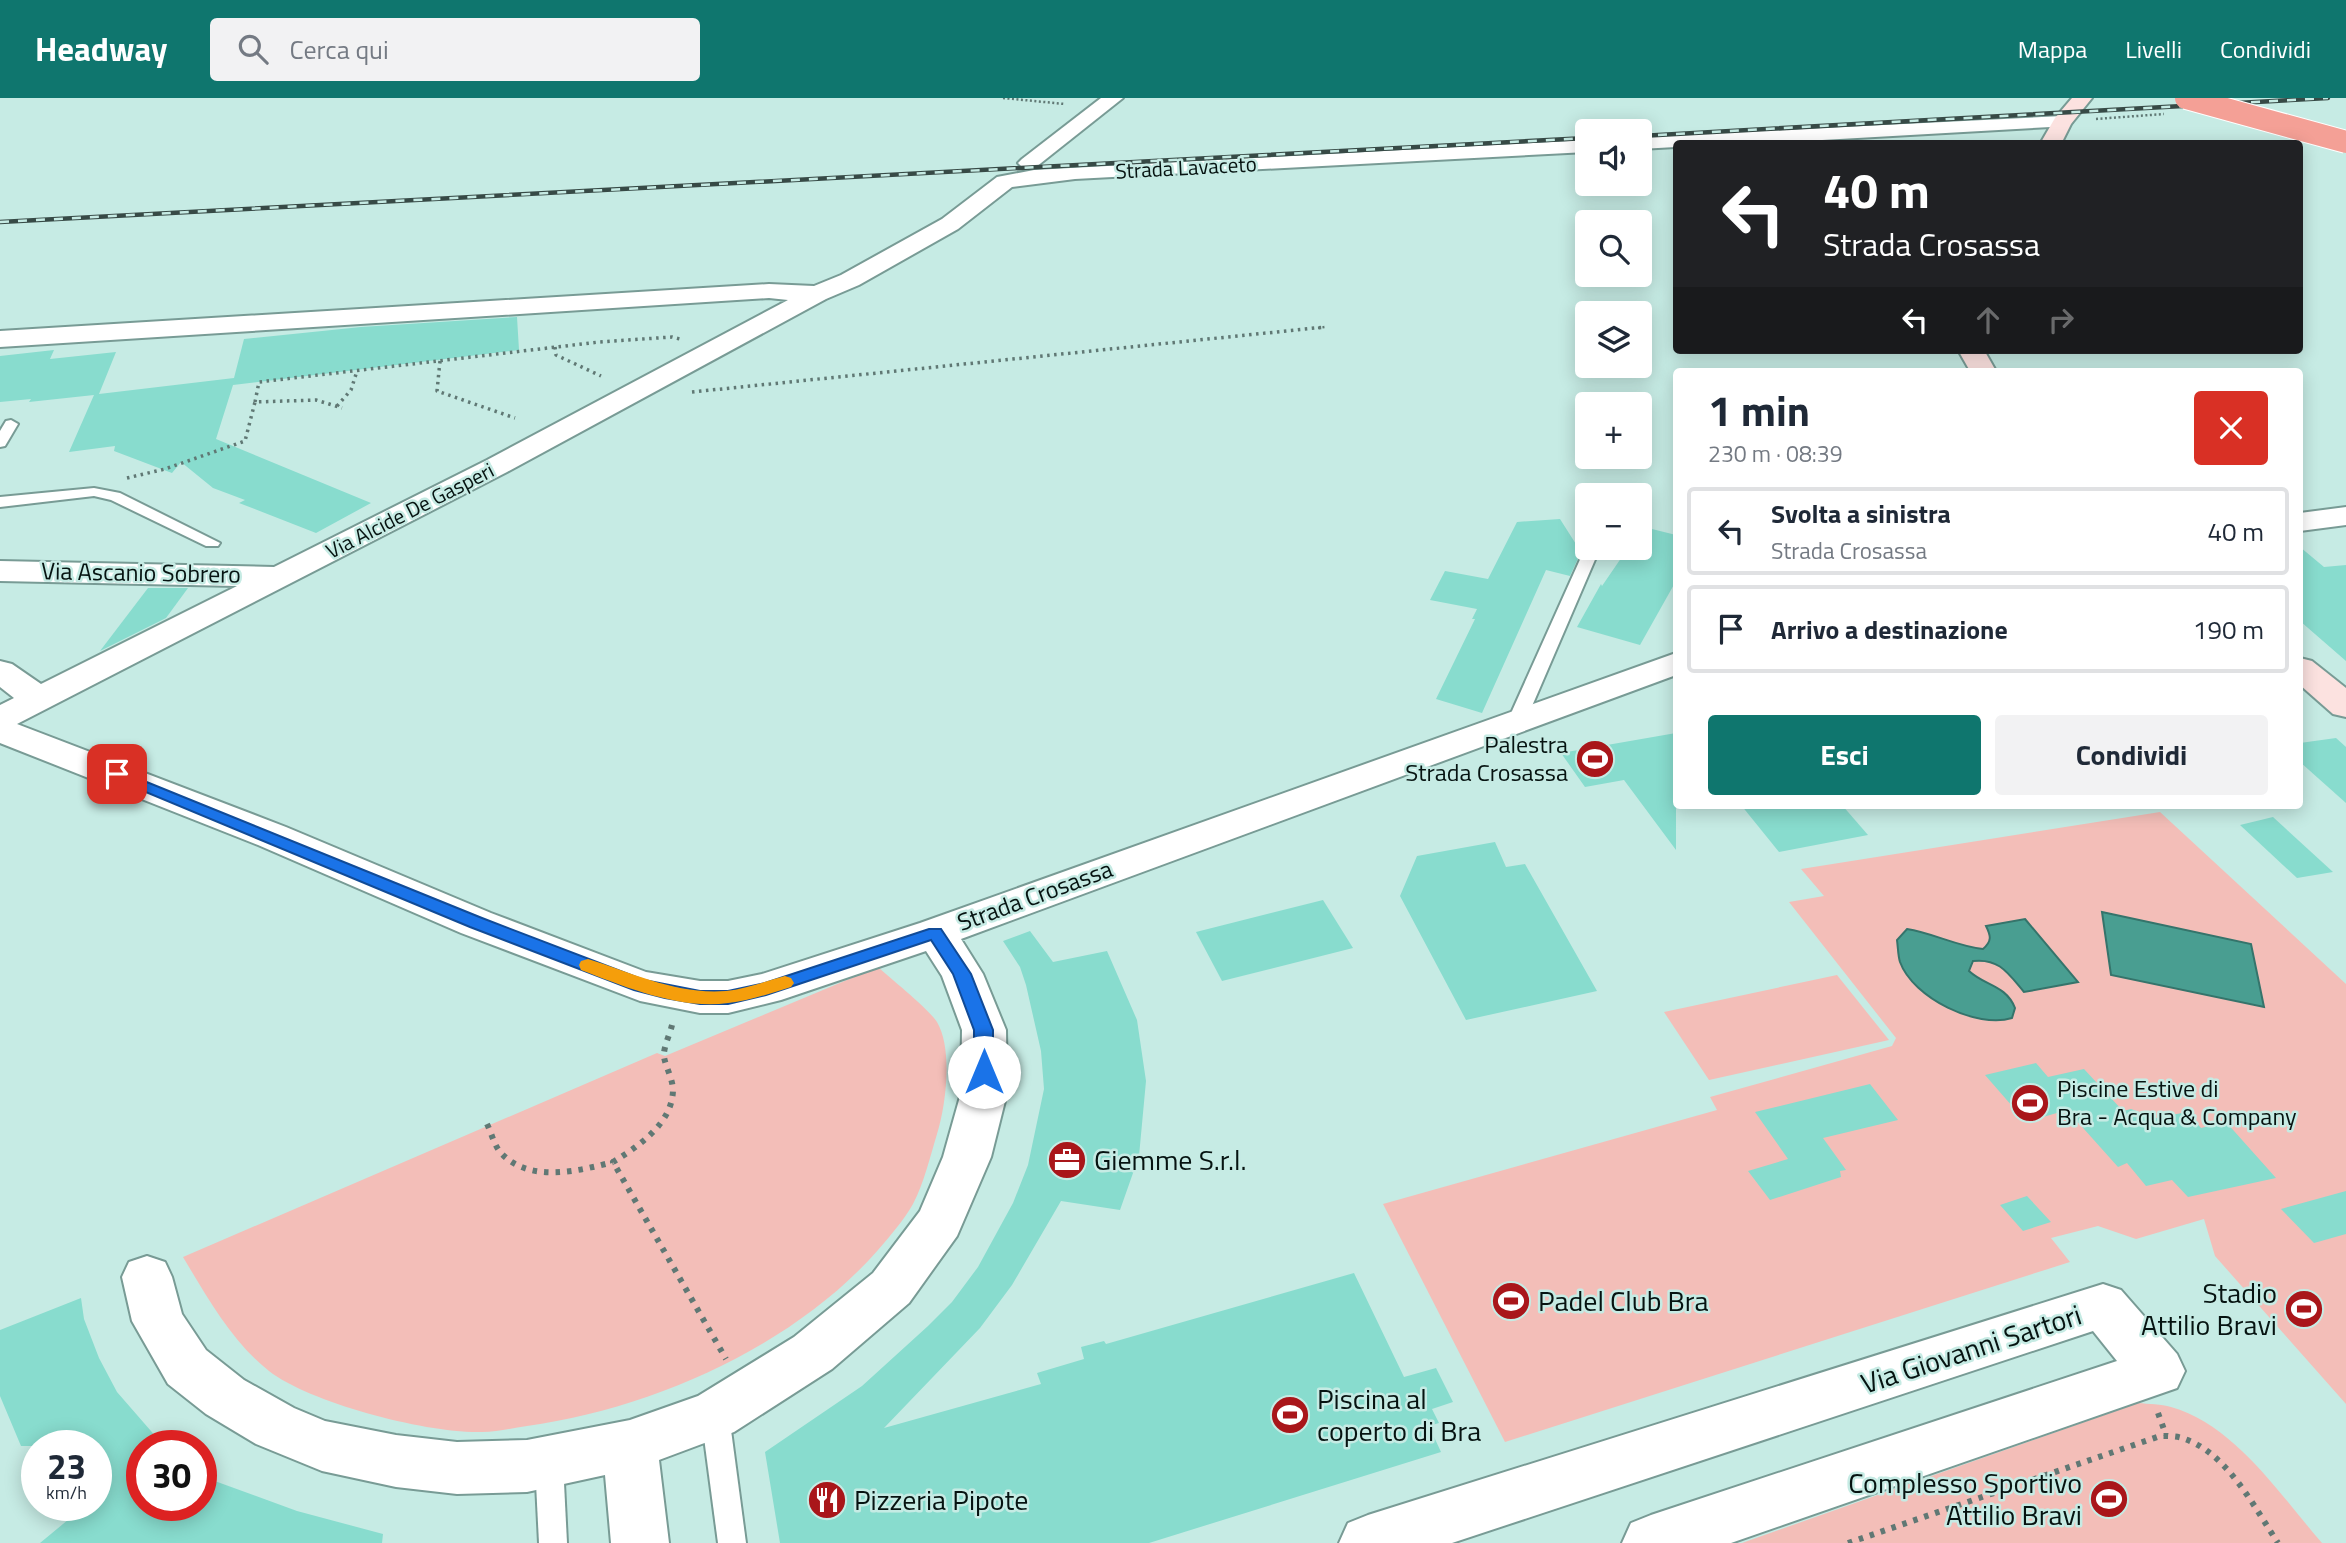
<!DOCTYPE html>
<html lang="it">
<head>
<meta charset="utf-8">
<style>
	body { margin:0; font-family:"Titillium Web",sans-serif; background:#f2f2f3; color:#1f2937; height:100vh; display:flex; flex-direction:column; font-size:26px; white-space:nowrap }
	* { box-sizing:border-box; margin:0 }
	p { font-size:23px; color:#747a83 }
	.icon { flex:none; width:38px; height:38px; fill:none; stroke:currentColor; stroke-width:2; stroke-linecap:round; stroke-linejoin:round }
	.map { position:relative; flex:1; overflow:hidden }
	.drawer { position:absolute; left:1673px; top:270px; width:630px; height:441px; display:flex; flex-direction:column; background:#fff; border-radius:7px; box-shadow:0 4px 18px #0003 }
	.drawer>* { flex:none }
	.hud { position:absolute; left:1673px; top:42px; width:630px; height:214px; border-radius:7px; box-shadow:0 4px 18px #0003; background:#202124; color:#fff; overflow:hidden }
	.buttons { position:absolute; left:1575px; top:21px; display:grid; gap:14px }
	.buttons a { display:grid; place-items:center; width:77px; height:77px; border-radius:7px; background:#fff; box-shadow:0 4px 18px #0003; font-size:35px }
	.speed { position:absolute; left:21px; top:1332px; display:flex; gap:14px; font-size:35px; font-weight:700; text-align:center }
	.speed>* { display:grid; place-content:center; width:91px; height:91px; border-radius:50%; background:#fff; box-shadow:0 4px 18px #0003; line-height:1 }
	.speed small { font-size:18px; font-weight:400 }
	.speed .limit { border:10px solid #d22; background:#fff; color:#111 }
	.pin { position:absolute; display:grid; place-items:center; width:60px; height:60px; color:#fff; margin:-30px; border-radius:14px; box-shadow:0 4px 10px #0006 }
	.me { position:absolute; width:77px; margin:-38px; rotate:0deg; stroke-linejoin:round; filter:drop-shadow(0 0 5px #0008) }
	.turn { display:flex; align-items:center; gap:24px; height:147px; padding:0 35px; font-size:32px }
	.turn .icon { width:91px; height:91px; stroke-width:2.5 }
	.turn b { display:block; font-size:49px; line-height:60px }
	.lanes { display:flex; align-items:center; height:66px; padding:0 35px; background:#0003; justify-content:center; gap:35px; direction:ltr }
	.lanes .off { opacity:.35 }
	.round { display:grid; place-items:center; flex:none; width:74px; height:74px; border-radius:7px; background:#f2f2f3 }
	.headline { display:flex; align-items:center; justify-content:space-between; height:119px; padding:0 35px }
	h1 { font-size:42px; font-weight:700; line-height:52px }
	.action { display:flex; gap:14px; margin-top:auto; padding:14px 35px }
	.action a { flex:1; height:80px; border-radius:7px; background:#0f766e; color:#fff; font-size:28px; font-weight:700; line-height:80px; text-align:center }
	.action a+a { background:#f2f2f3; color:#1f2937 }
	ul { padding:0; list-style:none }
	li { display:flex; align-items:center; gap:21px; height:88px; margin:0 14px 10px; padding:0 21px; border:4px solid #e0e1e3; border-radius:7px }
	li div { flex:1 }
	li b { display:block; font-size:26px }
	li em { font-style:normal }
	header { display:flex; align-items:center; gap:42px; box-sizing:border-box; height:98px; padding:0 35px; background:#0f766e; color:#fff }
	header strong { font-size:33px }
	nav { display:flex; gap:38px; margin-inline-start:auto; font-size:24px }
	.search { width:490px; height:63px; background:#f2f2f3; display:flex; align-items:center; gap:18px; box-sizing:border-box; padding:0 24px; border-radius:7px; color:#747a83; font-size:26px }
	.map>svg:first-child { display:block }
	.green { fill:#f3beb8 }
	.water { fill:#499e91; stroke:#35746b; stroke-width:2 }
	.building { fill:#88dcce }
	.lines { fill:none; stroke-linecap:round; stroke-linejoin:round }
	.lane-casing { stroke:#789b95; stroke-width:4 }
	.street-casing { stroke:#789b95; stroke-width:4 }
	.secondary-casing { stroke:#789b95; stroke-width:4 }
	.path-far2 { stroke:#607874; stroke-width:2.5; stroke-dasharray:2 2.5; stroke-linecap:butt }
	.path-far1 { stroke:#607874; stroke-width:3.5; stroke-dasharray:2.5 4.5; stroke-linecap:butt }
	.path { stroke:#607874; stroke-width:6; stroke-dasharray:4.5 7; stroke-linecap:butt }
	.lane { fill:#fff; fill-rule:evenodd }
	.street { fill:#fff; fill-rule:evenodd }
	.secondary { fill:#fce2e0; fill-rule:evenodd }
	.rail-casing { stroke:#374a46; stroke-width:4.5 }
	.rail { stroke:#c6ebe4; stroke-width:2.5; stroke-dasharray:9; stroke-linecap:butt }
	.highway-bridge-casing { stroke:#fff; stroke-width:24; stroke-linecap:butt }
	.highway-bridge { stroke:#f4a096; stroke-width:22 }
	.route { fill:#1a73e8; stroke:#114b97; stroke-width:2 }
	.slow { fill:#f59e0b }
	.labels { text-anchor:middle; stroke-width:5; stroke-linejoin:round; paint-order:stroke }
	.far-street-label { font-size:21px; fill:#061311; stroke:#c6ebe4 }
	.street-label { font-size:24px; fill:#061311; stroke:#c6ebe4 }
	.poi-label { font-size:24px; fill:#061311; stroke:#c6ebe4; text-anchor:end }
	.near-poi-label { font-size:28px; fill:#061311; stroke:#c6ebe4; text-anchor:start }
	.near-street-label { font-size:28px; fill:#061311; stroke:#c6ebe4 }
</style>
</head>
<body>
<header>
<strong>Headway</strong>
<div class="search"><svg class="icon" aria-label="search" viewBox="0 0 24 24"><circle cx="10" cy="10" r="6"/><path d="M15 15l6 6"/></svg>Cerca qui</div>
<nav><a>Mappa</a><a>Livelli</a><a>Condividi</a></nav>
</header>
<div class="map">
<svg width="2346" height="1445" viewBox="0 0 2346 1445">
	<rect width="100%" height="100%" fill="#c6ebe4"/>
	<g class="green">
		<polygon points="2160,714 2346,886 2346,1306 2215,1158 2204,1121 2136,1141 2098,1128 2051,1140 2070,1164 1505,1344 1383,1106 1717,1012 1710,999 1892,948 1896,940 1789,804 1824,798 1801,771"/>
		<path d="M878 869C891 881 929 911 937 924 953 951 946 1007 937 1036 930 1059 924 1085 913 1106 904 1122 890 1138 878 1152 794 1248 652 1311 527 1328 512 1330 497 1334 482 1334 429 1336 310 1305 269 1273 232 1244 207 1199 183 1159L657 955 665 958Z"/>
		<polygon points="1837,877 1889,942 1709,982 1664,914"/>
		<path d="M2138 1305C2149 1306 2161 1306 2171 1309 2235 1327 2280 1397 2322 1445H1742Z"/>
	</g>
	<g class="water">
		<polygon points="2102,814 2251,846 2264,909 2111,877"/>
		<path d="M2025 821 2078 884 2024 894C2008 875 1999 860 1973 863L1969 873C1985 888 2006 887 2015 910L2012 920C1977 931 1913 900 1900 864 1898 858 1898 849 1897 842L1907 831C1933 835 1956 848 1983 851 1992 843 1991 838 1986 828Z"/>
	</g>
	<g class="building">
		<polygon points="517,219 519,252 233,287 216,341 371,405 316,435 239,405 245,402 213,390 181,364 172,375 114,353 115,348 69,354 94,297 29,304 31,301 0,304 0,258 54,252 50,261 116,254 99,296 234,280 244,241 361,229"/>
		<polygon points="1560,421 1581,454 1570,478 1546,472 1482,615 1436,601 1475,521 1472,521 1477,511 1430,502 1445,473 1488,481 1517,424"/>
		<polygon points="1640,428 1676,437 1676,483 1640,547 1577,529 1601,486 1602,488 1628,450 1640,450"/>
		<polygon points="2300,449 2324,469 2346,467 2346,563 2300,523"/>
		<polygon points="148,490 188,490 166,520 100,553"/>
		<polygon points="1676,635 1676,752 1624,682 1585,689 1561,655"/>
		<polygon points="2336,640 2346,649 2346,705 2300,664 2300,645"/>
		<polygon points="1741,707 1842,707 1868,737 1779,754"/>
		<polygon points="2273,719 2333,774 2297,780 2240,727"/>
		<polygon points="1495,744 1506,769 1525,766 1597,893 1466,922 1400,798 1417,758"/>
		<polygon points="1323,802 1353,850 1222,883 1196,834"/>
		<polygon points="1030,833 1053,864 1107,853 1137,922 1146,983 1139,1058 1120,1112 1061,1103 1012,1187 980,1230 884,1330 1041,1286 1037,1275 1084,1261 1081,1249 1104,1243 1106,1246 1354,1175 1404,1279 1436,1270 1453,1304 1432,1311 1439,1325 1429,1328 1441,1354 1149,1445 780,1445 765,1354 862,1288 928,1228 952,1204 978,1169 1013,1105 1028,1067 1044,991 1041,953 1026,887 1020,869 1003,843"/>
		<polygon points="2036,965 2048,979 2084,971 2123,1013 2131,1011 2156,1020 2187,1014 2201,1030 2226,1024 2276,1080 2188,1099 2172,1082 2146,1088 2127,1065 2118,1069 2067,1012 2026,1024 1985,977"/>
		<polygon points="1870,986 1898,1022 1823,1040 1846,1072 1840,1073 1841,1079 1770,1102 1748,1073 1788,1061 1755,1014"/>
		<polygon points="2346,1093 2346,1136 2314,1145 2281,1111"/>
		<polygon points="2027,1098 2051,1124 2023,1133 2000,1107"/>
		<polygon points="81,1200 84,1221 99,1260 117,1294 164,1348 142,1348 142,1407 201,1407 201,1378 297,1413 383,1436 382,1445 40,1445 86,1407 96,1407 96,1348 21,1348 0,1298 0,1232"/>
	</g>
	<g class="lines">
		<g class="lane-casing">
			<g id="lane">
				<polygon points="11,322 18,326 5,348 0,349 0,333 6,323"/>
				<polygon points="94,390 120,395 220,445 218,448 206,448 111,402 94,398 0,409 0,399"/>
				<polygon points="1587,446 1587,450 1600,450 1526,622 1517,627 1511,626 1508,622"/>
				<polygon points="715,1305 725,1308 729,1317 746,1445 718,1445 701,1317 705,1308"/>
				<polygon points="549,1352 559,1356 563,1365 567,1445 539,1445 535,1365 539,1356"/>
			</g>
		</g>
		<g class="street-casing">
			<g id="street">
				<polygon points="1101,0 1123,0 1036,69 1022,69 1018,65 1022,61"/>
				<polygon points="2062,18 2069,20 2072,24 2069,28 1753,46 1676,46 1676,49 1640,51 1640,39"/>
				<polygon points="1587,42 1587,54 1075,81 1012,89 958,131 859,187 826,201 507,374 17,626 286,729 491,815 646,874 700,883 728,883 762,876 920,825 1676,555 1676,577 961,841 983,876 1006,932 1007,995 991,1059 957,1138 909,1205 832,1271 734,1334 659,1362 669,1445 611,1445 605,1377 527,1394 457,1396 396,1389 322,1373 256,1346 206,1316 168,1286 132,1223 122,1179 129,1164 147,1158 165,1164 172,1179 182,1216 206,1252 244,1282 294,1310 325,1323 396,1337 457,1344 527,1342 630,1322 698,1298 794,1239 873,1175 920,1113 943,1059 961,995 962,932 942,878 926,853 781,902 728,915 700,915 640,903 461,835 258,747 0,645 0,607 14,600 0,589 0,563 12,566 41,586 237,488 0,483 0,463 274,469 487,362 788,202 769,200 0,249 0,233 769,186 814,188 841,177 942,121 997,79 1034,72"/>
				<polygon points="2346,409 2346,427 2300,433 2300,415"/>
				<polygon points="2103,1186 2121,1192 2177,1256 2185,1273 2177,1290 1731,1445 1622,1445 1631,1425 1651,1417 2117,1263 2093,1233 1452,1445 1339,1445 1348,1425 1368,1417"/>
			</g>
		</g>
		<g class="secondary-casing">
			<g id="secondary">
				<polygon points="2072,0 2092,0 2071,26 2061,46 2040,46 2055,20"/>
				<polygon points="1958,252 1984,252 1996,273 1970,273"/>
				<polygon points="2300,560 2312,563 2346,590 2346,619 2333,616 2300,587"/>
			</g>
		</g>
		<g class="path-far2">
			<polyline points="1003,0 1065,6"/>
			<polyline points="2096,21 2164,16"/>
			<polyline points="1318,230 1325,229"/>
		</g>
		<g class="path-far1">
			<polyline points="555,249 556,257 601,278"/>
			<polyline points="440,263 437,293 515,320"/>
			<polyline points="692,294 1325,229"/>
			<polyline points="255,304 259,284 599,244 672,239 680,241"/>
			<polyline points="337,308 351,292 357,273"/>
			<polyline points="127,380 165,371 245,343 255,304 316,302 342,310"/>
		</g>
		<g class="path">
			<path d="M672 927C670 936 663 950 664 959 666 970 672 979 673 991 673 1025 639 1048 613 1064L726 1261"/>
			<path d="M487 1026C492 1036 494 1048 502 1056 530 1085 579 1073 613 1064"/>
			<polyline points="2158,1315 2166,1337"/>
			<path d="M1848 1445 2160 1338C2167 1338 2176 1338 2182 1340 2227 1354 2254 1409 2278 1445"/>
		</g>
		<use href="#lane" class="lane"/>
		<use href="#street" class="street"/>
		<use href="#secondary" class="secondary"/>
		<g class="rail-casing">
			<g id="rail">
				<polyline points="1640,38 2328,0"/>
				<polyline points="0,124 1587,40"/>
			</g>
		</g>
		<use href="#rail" class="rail"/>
		<g class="highway-bridge-casing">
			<polyline id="highway-bridge" points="2186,0 2346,44"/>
		</g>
		<use href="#highway-bridge" class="highway-bridge"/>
	</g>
	<polygon class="route" points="117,672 482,820 644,882 700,893 728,893 765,885 929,831 941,831 971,876 993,932 993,974 990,979 977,979 974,974 974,932 953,876 931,842 766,897 728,906 700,906 665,900 634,892 470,829 112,680 109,676 112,673"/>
	<path class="slow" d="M588 861C633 875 677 897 726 893 746 891 766 883 785 878L791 880 794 885 791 889C771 895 749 903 728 905 681 912 625 889 581 872L579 867 581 863Z"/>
	<defs>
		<g id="stadium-disc" transform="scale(2.0125)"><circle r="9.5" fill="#a9161a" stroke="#c6ebe4"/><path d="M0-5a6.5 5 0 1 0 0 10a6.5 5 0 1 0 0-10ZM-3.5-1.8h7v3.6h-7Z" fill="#fff"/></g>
		<g id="office-disc" transform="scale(2.0125)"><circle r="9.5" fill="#a9161a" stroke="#c6ebe4"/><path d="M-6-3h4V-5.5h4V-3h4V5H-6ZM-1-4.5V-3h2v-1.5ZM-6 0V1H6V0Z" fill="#fff"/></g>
		<g id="restaurant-disc" transform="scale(2.0125)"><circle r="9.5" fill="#a9161a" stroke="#c6ebe4"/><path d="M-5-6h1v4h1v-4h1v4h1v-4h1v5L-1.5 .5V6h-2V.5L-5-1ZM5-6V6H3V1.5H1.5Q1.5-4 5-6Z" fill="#fff"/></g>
	</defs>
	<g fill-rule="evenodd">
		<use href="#stadium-disc" x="1595" y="661"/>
		<use href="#stadium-disc" x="2030" y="1005"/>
		<use href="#office-disc" x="1067" y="1062"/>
		<use href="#stadium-disc" x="1511" y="1203"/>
		<use href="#stadium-disc" x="2304" y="1211"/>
		<use href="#stadium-disc" x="1290" y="1317"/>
		<use href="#stadium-disc" x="2109" y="1401"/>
		<use href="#restaurant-disc" x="827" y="1402"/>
	</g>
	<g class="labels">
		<g class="far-street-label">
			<text transform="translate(1186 70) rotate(-3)" y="7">Strada Lavaceto</text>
			<text transform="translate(410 413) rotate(-27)" y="7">Via Alcide De Gasperi</text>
		</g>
		<g class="street-label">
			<text transform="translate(141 475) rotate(1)" y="8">Via Ascanio Sobrero</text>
			<text transform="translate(1035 798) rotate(-20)" y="8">Strada Crosassa</text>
		</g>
		<g class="poi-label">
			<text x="1568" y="655">Palestra<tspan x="1568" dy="28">Strada Crosassa</tspan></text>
			<text x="2057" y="999" text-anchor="start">Piscine Estive di<tspan x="2057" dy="28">Bra - Acqua &amp; Company</tspan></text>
		</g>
		<g class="near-poi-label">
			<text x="1094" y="1072">Giemme S.r.l.</text>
			<text x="2277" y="1205" text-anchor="end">Stadio<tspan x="2277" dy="32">Attilio Bravi</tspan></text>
			<text x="1538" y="1213">Padel Club Bra</text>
			<text x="1317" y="1311">Piscina al<tspan x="1317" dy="32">coperto di Bra</tspan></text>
			<text x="2082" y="1395" text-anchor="end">Complesso Sportivo<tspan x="2082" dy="32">Attilio Bravi</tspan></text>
			<text x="854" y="1412">Pizzeria Pipote</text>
		</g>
		<g class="near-street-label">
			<text transform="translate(1971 1251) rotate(-18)" y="10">Via Giovanni Sartori</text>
		</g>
	</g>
</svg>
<div class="buttons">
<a><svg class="icon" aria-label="sound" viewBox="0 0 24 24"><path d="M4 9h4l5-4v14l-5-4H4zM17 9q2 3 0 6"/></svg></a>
<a><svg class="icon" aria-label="search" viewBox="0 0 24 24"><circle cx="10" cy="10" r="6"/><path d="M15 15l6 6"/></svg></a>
<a><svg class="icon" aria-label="layers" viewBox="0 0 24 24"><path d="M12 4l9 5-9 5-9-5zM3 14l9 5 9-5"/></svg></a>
<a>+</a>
<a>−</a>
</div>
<div class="speed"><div>23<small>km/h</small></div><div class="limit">30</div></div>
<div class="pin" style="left:117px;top:676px;background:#d93025"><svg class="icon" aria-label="arrive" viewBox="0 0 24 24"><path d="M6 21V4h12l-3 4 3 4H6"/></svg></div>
<svg class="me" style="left:984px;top:974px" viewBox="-20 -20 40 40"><circle r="19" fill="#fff"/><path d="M0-13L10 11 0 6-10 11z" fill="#1a73e8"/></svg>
<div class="hud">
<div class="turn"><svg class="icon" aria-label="left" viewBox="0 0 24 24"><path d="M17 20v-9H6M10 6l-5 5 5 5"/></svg><div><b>40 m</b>Strada Crosassa</div></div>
<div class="lanes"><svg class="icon" aria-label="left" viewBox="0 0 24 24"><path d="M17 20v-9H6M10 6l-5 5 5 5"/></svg><svg class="icon off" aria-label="ahead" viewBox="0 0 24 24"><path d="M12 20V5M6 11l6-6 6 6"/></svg><svg class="icon off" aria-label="right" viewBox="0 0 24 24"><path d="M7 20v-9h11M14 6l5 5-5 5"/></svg></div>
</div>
<section class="drawer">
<div class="headline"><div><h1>1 min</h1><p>230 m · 08:39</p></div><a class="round" style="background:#d93025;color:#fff"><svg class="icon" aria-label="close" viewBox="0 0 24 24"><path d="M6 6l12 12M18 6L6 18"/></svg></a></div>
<ul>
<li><svg class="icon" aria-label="left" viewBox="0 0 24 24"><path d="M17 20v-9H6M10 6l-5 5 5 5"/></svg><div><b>Svolta a sinistra</b><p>Strada Crosassa</p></div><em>40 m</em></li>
<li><svg class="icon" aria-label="arrive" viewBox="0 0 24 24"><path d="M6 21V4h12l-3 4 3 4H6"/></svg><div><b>Arrivo a destinazione</b></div><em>190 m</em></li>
</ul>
<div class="action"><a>Esci</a><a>Condividi</a></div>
</section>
</div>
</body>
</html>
